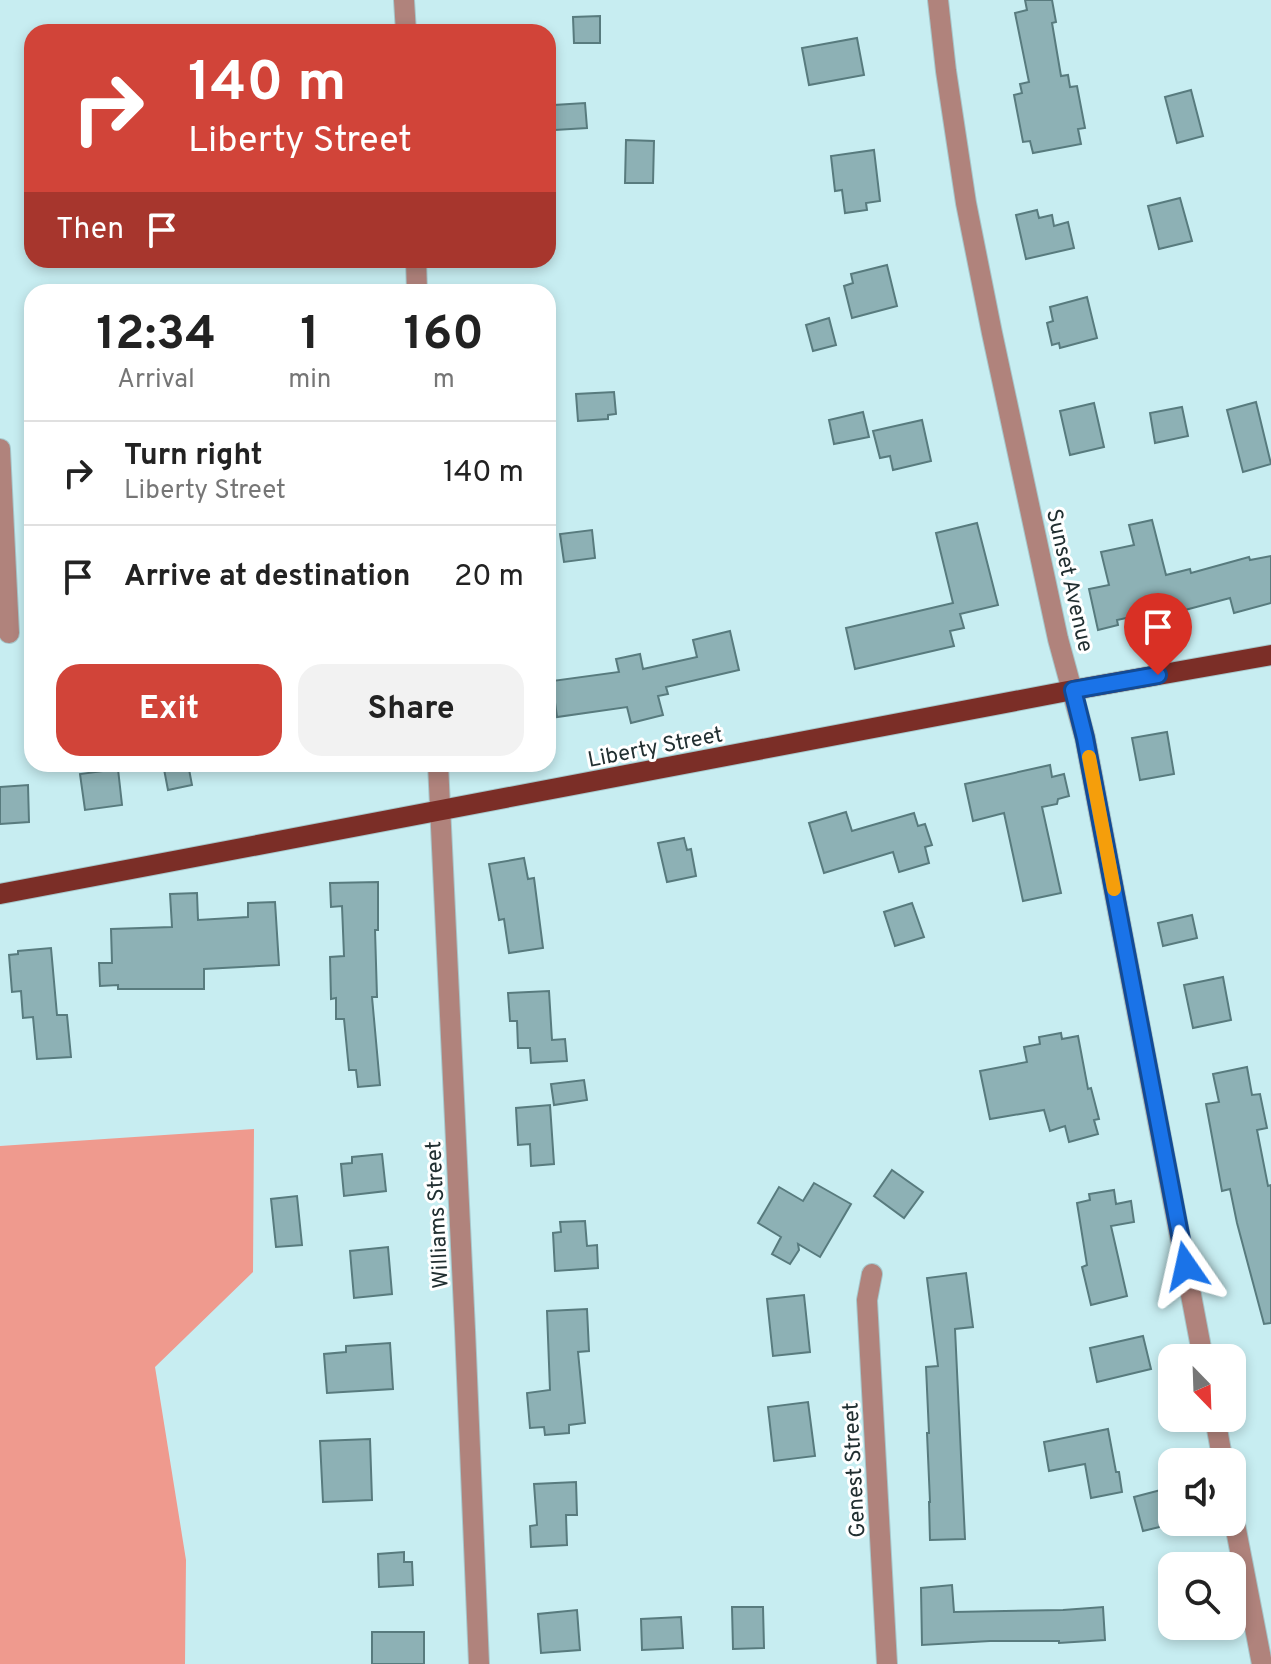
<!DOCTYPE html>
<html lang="en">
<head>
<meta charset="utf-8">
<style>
	body { margin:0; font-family:Overpass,sans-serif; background:#f2f2f2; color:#222; height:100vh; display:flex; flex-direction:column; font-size:30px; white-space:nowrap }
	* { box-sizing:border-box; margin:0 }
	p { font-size:26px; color:#767676 }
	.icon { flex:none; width:44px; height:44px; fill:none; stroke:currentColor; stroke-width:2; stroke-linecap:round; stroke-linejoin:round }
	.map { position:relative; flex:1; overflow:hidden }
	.sheet { position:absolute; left:24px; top:284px; width:532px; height:488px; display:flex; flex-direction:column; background:#fff; border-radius:24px; box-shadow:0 4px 12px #0003 }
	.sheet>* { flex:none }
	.guide { position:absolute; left:24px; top:24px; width:532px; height:244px; border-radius:24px; box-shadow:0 4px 12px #0003; background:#d14439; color:#fff; overflow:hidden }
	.needle { width:52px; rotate:157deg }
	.controls { position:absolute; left:1158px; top:1344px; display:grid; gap:16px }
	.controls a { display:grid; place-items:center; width:88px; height:88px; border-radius:16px; background:#fff; box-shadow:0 4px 12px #0003; font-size:40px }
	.pin { position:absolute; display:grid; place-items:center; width:68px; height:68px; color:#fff; margin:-82px -34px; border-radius:50% 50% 50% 0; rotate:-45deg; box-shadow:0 0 8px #0007 }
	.pin .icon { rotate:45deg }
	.me { position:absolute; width:88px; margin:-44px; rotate:349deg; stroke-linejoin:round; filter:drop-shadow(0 0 6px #0008) }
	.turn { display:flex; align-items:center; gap:28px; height:168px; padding:0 32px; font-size:36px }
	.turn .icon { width:104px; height:104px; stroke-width:2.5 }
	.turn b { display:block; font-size:56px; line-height:68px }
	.then { display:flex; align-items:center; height:76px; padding:0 32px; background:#0003; gap:16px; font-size:30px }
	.eta { display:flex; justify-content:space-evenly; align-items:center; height:136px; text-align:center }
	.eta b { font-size:48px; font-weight:700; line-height:56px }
	.button { display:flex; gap:16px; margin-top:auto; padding:16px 32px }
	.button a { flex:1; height:92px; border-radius:24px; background:#d14439; color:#fff; font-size:32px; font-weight:700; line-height:92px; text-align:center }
	.button a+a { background:#f2f2f2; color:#222 }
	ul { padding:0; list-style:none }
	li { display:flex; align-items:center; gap:24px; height:104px; padding:0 32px; border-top:2px solid #e0e0e0 }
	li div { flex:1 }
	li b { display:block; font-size:30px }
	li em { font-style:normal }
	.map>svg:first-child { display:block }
	.green { fill:#ef9a8e }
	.building { fill:#8db1b5; stroke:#587b7e; stroke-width:2 }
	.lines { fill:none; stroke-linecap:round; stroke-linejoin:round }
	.minor-casing { stroke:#a6c7cb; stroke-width:22 }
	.major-casing { stroke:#a6c7cb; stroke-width:22 }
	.minor { stroke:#b0837c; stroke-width:20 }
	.major { stroke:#7b2e27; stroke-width:20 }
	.route-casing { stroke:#114b97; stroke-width:20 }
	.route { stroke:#1a73e8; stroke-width:14 }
	.slow { stroke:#f59e0b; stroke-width:14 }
	.labels { text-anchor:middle; stroke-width:6; stroke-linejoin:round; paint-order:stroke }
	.street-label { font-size:22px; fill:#212f31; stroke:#fff }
</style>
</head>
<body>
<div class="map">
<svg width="1271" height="1664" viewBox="0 0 1271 1664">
	<rect width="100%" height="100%" fill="#c7edf1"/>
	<polygon class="green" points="254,1129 253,1272 155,1367 186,1560 185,1664 0,1664 0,1146"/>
	<g class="building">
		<polygon points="1025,0 1052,0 1056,22 1052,23 1061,76 1068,75 1070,87 1077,86 1085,128 1078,129 1081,144 1033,153 1030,141 1023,142 1014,95 1022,93 1020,84 1029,82 1015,13 1027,10"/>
		<polygon points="600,16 600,43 574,43 573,17"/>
		<polygon points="857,38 864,75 809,85 802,48"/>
		<polygon points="1191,90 1203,136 1177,143 1165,97"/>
		<polygon points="585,103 587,128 555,130 554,105"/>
		<polygon points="626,140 654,141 653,183 625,183"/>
		<polygon points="874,150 880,201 866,203 867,210 845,213 842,190 835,191 831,156"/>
		<polygon points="1180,198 1192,241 1159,249 1148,206"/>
		<polygon points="1037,210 1039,218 1052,215 1054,226 1068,222 1074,248 1026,259 1016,215"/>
		<polygon points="887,265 897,306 852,318 844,286 853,283 851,274"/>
		<polygon points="1087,297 1097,338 1060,348 1059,343 1052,345 1047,323 1053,321 1050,307"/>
		<polygon points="829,318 836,345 813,351 806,325"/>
		<polygon points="614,392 616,414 608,415 608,419 578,421 576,394"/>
		<polygon points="1256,402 1271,464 1243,472 1227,410"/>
		<polygon points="1094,403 1104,447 1070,455 1060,411"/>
		<polygon points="1182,407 1188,436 1155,443 1150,413"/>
		<polygon points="863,412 869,437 834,444 829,420"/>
		<polygon points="922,420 931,461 893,470 890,456 880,458 873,431"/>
		<polygon points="1152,520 1166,575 1190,569 1191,573 1249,557 1250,560 1271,556 1271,603 1234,613 1230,598 1170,614 1168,609 1117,620 1118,625 1098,630 1089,589 1109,585 1101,552 1134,545 1129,525"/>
		<polygon points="977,523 998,605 960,614 964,628 950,631 954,646 855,669 846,628 953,603 936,533"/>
		<polygon points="592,530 595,558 564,562 560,534"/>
		<polygon points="730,631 739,670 666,687 668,694 658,696 663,715 631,723 627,707 557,717 552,681 619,672 616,659 640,654 643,669 697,657 693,640"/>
		<polygon points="1167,732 1174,774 1140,780 1132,738"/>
		<polygon points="163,764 188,764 192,785 168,790"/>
		<polygon points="1050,765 1052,777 1064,774 1069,796 1058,799 1057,804 1042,807 1061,893 1023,901 1004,813 973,821 965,784"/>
		<polygon points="118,769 122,805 85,810 80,774"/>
		<polygon points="28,785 29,822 0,824 0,787"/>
		<polygon points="846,812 852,831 914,813 918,826 925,824 932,845 925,847 929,863 899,872 893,852 824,873 809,823"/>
		<polygon points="684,838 687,850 691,849 696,876 667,882 658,843"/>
		<polygon points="524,858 528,879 534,878 543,948 509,953 504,919 499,920 489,864"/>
		<polygon points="378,882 378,930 375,930 377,997 372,997 380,1085 358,1087 356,1070 349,1070 344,1019 336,1019 336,998 331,999 330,957 344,956 342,906 331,907 330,883"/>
		<polygon points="197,893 198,920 248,917 248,903 275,902 279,965 204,969 204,989 118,989 118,985 100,986 99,963 112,963 111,929 172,927 170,894"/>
		<polygon points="912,903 924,937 895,946 884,912"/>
		<polygon points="1192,915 1197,938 1163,946 1158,923"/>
		<polygon points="51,948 57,1015 67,1015 71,1057 37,1059 33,1017 23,1018 21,991 12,992 9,955 18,954 18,951"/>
		<polygon points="1223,977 1231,1020 1193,1028 1184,985"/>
		<polygon points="549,991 552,1040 565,1039 567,1061 531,1063 530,1048 518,1048 517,1021 510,1021 508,993"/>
		<polygon points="1061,1033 1062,1039 1078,1036 1088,1089 1091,1088 1099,1119 1094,1120 1098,1134 1069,1142 1065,1126 1050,1131 1044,1110 990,1119 980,1071 1027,1062 1024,1047 1040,1044 1039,1037"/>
		<polygon points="1247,1067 1252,1095 1260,1094 1267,1128 1257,1130 1268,1186 1271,1185 1271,1323 1264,1324 1237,1223 1230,1189 1222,1191 1206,1104 1219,1102 1213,1074"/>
		<polygon points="584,1080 587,1100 554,1105 551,1084"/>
		<polygon points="550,1105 554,1164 531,1166 530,1144 518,1145 516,1108"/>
		<polygon points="382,1154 386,1191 344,1196 341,1164 352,1163 352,1157"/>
		<polygon points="892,1170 923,1192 904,1218 874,1196"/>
		<polygon points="814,1183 851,1204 820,1257 798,1244 799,1250 790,1264 772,1254 781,1237 758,1223 779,1187 803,1201"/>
		<polygon points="1114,1190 1116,1204 1131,1201 1134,1222 1111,1226 1127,1296 1091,1305 1082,1267 1087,1265 1077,1203 1090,1200 1089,1194"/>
		<polygon points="297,1196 302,1245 276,1247 271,1199"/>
		<polygon points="585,1221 587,1246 597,1245 598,1268 555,1271 553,1233 561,1232 560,1222"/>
		<polygon points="388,1247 392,1294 354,1298 350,1251"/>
		<polygon points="966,1273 973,1327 955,1329 965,1539 930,1540 929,1502 930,1502 927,1433 929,1433 926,1367 938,1366 927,1278"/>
		<polygon points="804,1295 810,1352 773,1356 767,1299"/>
		<polygon points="587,1309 589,1351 578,1352 585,1423 569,1425 569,1433 545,1435 544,1427 530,1428 527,1393 550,1390 547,1311"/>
		<polygon points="1143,1336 1151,1369 1097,1382 1090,1348"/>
		<polygon points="390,1343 393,1389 327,1393 324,1354 346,1352 346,1346"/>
		<polygon points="808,1402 815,1456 774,1461 768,1407"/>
		<polygon points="1108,1429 1116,1472 1119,1472 1122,1492 1091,1498 1085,1464 1049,1471 1044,1442"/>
		<polygon points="370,1439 372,1500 323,1502 320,1441"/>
		<polygon points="576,1482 577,1515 566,1515 567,1545 531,1547 530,1526 537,1525 534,1484"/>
		<polygon points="1172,1487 1172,1524 1143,1531 1134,1497"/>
		<polygon points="404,1552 404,1562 412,1562 413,1585 379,1587 378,1554"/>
		<polygon points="952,1585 954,1612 1063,1610 1103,1607 1105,1640 1059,1643 1059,1641 990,1641 922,1645 921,1588"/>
		<polygon points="732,1607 763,1607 764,1648 733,1649"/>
		<polygon points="577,1610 580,1650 541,1653 538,1614"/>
		<polygon points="681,1617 683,1648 642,1650 641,1619"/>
		<rect x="372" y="1632" width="52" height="32"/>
	</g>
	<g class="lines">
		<g class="minor-casing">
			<g id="minor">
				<polyline points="404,0 406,32"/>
				<polyline points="938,0 946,71 966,203 992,333 1058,639 1085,738 1203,1358"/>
				<polyline points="416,260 417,292"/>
				<polyline points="0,449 9,633"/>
				<polyline points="438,764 465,1330 479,1664"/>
				<polyline points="872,1274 867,1300 887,1664"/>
				<polyline points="1215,1418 1223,1462"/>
				<polyline points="1232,1509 1262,1664"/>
			</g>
		</g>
		<g class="major-casing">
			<polyline id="major" points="0,894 1073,690 1271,655"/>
		</g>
		<use href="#minor" class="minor"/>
		<use href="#major" class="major"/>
	</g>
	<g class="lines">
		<g class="route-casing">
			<polyline id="route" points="1158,675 1073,690 1085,738 1186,1266"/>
		</g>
		<use href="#route" class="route"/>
		<polyline class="slow" points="1089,757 1114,889"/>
	</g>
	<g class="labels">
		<g class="street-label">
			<text transform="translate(1071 580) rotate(77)" y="8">Sunset Avenue</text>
			<text transform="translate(655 746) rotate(-11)" y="8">Liberty Street</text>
			<text transform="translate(436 1215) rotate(-93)" y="8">Williams Street</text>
			<text transform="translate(853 1470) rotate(-93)" y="8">Genest Street</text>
		</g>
	</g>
</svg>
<div class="controls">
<a><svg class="needle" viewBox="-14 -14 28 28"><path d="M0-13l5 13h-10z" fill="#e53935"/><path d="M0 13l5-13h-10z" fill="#767676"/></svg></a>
<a><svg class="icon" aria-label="sound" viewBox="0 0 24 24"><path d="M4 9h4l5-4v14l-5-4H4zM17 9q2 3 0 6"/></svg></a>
<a><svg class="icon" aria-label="search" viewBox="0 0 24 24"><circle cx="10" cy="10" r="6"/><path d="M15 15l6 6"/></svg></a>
</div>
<div class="pin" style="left:1158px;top:675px;background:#d93025"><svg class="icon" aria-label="arrive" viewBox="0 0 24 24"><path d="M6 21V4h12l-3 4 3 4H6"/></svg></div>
<svg class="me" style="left:1186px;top:1266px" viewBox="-20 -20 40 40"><path d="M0-17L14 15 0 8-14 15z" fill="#1a73e8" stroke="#fff" stroke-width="4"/></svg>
<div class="guide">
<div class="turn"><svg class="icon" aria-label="right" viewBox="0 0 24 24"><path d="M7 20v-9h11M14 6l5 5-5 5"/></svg><div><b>140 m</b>Liberty Street</div></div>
<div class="then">Then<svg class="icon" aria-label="arrive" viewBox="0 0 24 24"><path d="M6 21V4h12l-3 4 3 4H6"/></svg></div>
</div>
<section class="sheet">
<div class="eta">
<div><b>12:34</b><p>Arrival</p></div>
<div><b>1</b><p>min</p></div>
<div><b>160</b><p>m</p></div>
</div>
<ul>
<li><svg class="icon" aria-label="right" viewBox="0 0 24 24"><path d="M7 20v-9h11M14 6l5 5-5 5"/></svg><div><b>Turn right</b><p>Liberty Street</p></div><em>140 m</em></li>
<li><svg class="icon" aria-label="arrive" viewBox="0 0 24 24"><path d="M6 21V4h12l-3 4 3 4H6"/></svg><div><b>Arrive at destination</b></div><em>20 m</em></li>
</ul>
<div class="button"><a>Exit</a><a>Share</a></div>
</section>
</div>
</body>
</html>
